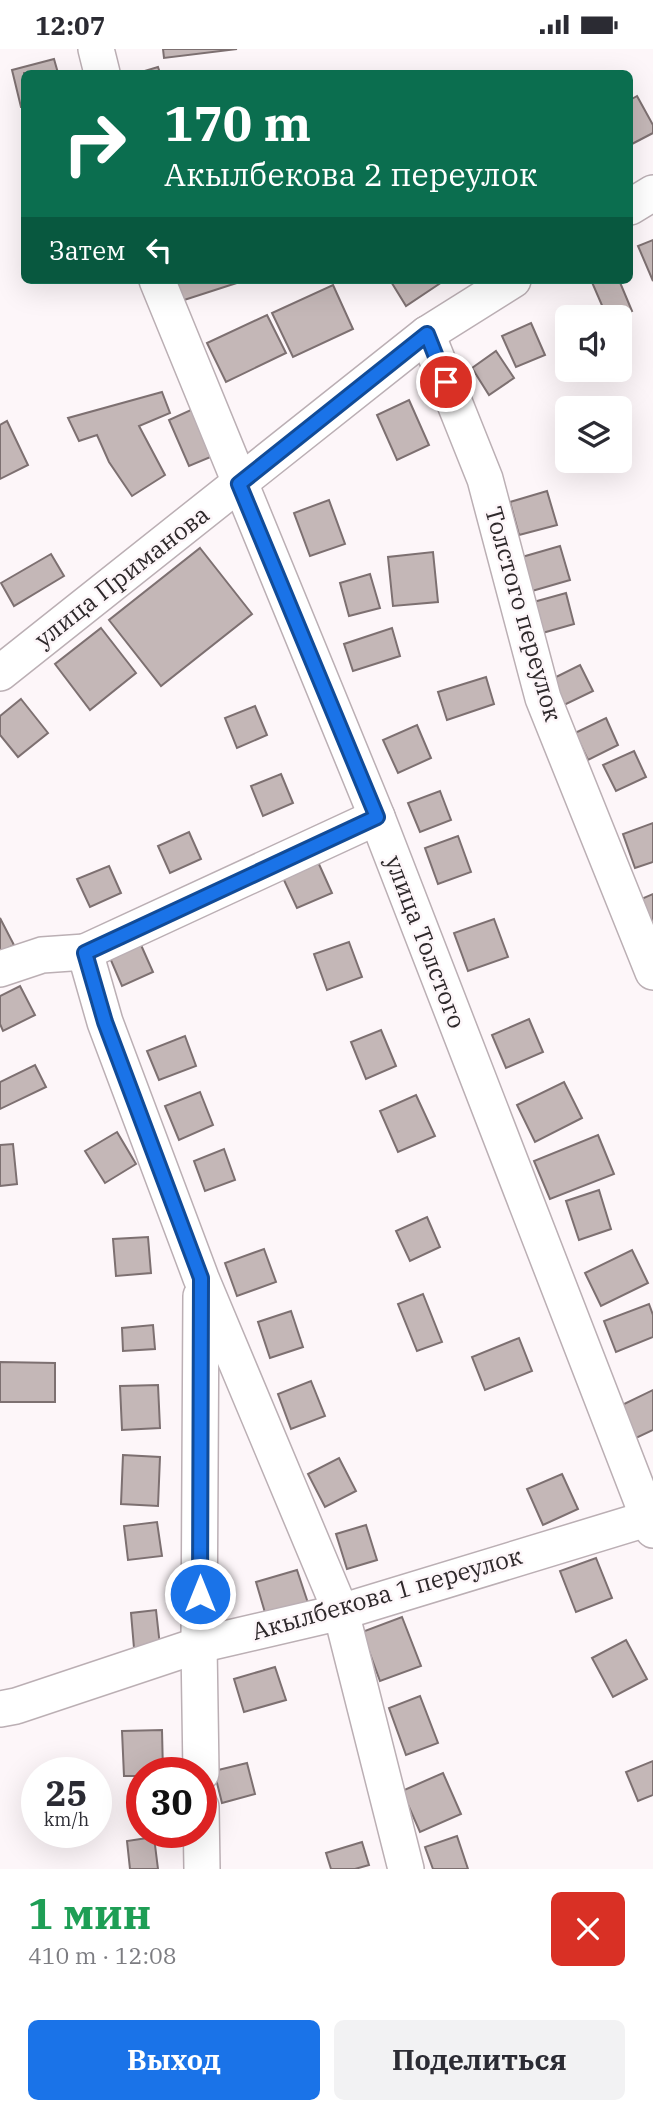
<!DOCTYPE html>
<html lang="ru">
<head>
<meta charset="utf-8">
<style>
	body { margin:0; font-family:"IBM Plex Serif",serif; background:#f2f2f3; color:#2b2b33; height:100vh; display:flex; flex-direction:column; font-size:26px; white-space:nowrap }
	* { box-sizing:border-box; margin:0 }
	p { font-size:23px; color:#7c7c81 }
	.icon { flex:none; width:38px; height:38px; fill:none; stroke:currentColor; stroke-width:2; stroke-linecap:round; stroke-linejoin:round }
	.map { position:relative; height:1820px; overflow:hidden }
	.drawer { display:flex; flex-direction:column; background:#fff; flex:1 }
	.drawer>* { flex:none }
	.guide { position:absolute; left:21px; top:21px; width:612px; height:214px; border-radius:10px; box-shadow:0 7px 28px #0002; background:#0b6e4f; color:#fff; overflow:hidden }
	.fabs { position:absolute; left:555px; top:256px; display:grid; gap:14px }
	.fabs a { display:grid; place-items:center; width:77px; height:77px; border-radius:10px; background:#fff; box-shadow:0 7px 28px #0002; font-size:35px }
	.speed { position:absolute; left:21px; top:1708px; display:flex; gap:14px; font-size:35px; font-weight:700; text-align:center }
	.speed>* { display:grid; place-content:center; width:91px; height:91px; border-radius:50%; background:#fff; box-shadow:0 7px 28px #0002; line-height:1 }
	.speed small { font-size:18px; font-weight:400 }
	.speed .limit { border:10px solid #d22; background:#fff; color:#111 }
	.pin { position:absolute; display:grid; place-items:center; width:60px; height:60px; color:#fff; margin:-30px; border:4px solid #fff; border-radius:50%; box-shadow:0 2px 7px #0007 }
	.me { position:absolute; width:77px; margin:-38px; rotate:0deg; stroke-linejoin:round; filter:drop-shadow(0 0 5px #0008) }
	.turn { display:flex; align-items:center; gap:24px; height:147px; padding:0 28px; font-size:32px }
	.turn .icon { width:91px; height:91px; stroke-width:2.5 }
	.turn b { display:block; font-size:49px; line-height:60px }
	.then { display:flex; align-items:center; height:66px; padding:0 28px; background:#0003; gap:14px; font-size:26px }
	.round { display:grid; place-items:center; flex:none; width:74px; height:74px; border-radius:10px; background:#f2f2f3 }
	.summary { display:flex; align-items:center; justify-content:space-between; height:119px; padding:0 28px }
	h1 { font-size:42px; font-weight:700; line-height:52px; color:#1e9e55 }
	.button { display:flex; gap:14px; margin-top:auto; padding:14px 28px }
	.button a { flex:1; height:80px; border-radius:10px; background:#1a73e8; color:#fff; font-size:28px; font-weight:700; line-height:80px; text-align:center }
	.button a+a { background:#f2f2f3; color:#2b2b33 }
	.status { display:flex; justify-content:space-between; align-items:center; height:49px; padding:0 35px; background:#fff; direction:ltr }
	.status svg { height:19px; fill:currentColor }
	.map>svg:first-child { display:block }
	.building { fill:#c4b7b7; stroke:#7d7071; stroke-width:2 }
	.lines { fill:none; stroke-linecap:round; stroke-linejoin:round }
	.minor-casing { stroke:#bbafb4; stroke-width:38 }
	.minor { stroke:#fff; stroke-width:35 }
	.route-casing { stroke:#114b97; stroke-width:18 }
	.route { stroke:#1a73e8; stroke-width:12 }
	.labels { text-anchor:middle; stroke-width:5; stroke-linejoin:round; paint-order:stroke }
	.street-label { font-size:24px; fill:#2e292b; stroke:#fdf6f9 }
</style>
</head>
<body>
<div class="status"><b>12:07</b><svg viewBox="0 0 49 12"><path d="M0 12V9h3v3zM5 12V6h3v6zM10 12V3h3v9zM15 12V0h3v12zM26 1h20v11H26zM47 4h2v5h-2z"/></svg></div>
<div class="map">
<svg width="653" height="1820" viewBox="0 0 653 1820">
	<rect width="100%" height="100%" fill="#fdf6f9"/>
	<g class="building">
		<polygon points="163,0 237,0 164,9"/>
		<polygon points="54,10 58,24 24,24 24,58 21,58 12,21"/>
		<polygon points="158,18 160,24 138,24"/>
		<polygon points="637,47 653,76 653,84 630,96 630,51"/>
		<polygon points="653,191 653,232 638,197"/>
		<polygon points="171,231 246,231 178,253"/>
		<polygon points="390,231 445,231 406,257"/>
		<polygon points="591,231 619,231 632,262 618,268 607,268"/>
		<polygon points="333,236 353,280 293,308 272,264"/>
		<polygon points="267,266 286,304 226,333 207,294"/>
		<polygon points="531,274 545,306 516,318 502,287"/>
		<polygon points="496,302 514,329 489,346 472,319"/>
		<polygon points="162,343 170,364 139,377 165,426 132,447 109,413 97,386 79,392 68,369"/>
		<polygon points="409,351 429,396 397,411 377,366"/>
		<polygon points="193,360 213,407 189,417 169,371"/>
		<polygon points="7,372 28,416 0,430 0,376"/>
		<polygon points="547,442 557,476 519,486 510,453"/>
		<polygon points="329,451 345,495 310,507 294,464"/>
		<polygon points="560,497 570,531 532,542 522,508"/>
		<polygon points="200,499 252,565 161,637 109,571"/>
		<polygon points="433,503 438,553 393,557 388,508"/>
		<polygon points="51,505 64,527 14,557 1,534"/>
		<polygon points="370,525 380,559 349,567 340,534"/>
		<polygon points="566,544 574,575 539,585 530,554"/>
		<polygon points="101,579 136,624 90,661 55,615"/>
		<polygon points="392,579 400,607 353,622 344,595"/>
		<polygon points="580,616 593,642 562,657 550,631"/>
		<polygon points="486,628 494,655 447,671 438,643"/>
		<polygon points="21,650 48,684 18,708 0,686 0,667"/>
		<polygon points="255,657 267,686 237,699 225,669"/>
		<polygon points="606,669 618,696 588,711 575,684"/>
		<polygon points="417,676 431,709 398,724 383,691"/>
		<polygon points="634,702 646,728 616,742 603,716"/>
		<polygon points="281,725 293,754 263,767 251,737"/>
		<polygon points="440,742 451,771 420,783 408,754"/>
		<polygon points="653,774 653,813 635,819 623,785"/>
		<polygon points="189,783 201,810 170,824 158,797"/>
		<polygon points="458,787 471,823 438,835 425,799"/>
		<polygon points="318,813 332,844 297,859 283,829"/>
		<polygon points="109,817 121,844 90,858 77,830"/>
		<polygon points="653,845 653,887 639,851"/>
		<polygon points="0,869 14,896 0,903"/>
		<polygon points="494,870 508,908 468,922 454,884"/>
		<polygon points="349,893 362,928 327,941 314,905"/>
		<polygon points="141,896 153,923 122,937 110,909"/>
		<polygon points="20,937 35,966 3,982 0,975 0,947"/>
		<polygon points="529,970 543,1003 506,1019 492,986"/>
		<polygon points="381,981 396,1017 366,1030 351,993"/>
		<polygon points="185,987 196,1017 159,1031 147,1002"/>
		<polygon points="35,1016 46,1038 0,1060 0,1033"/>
		<polygon points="564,1033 582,1069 535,1093 517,1056"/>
		<polygon points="200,1043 213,1076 179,1091 165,1057"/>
		<polygon points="416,1046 435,1087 398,1103 380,1062"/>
		<polygon points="117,1083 136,1115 105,1134 85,1102"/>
		<polygon points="598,1086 614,1125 550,1150 534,1112"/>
		<polygon points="13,1095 17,1135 0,1137 0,1096"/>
		<polygon points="224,1100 235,1131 205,1142 194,1112"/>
		<polygon points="599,1141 611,1180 579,1191 566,1152"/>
		<polygon points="427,1168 440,1198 410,1212 396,1182"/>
		<polygon points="148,1188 151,1224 116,1227 113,1190"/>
		<polygon points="264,1200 276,1233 237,1247 225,1214"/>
		<polygon points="632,1201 648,1234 601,1257 585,1224"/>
		<polygon points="423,1245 442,1293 417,1302 398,1255"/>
		<polygon points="649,1255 653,1266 653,1288 616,1303 604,1272"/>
		<polygon points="291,1262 303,1298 270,1309 258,1273"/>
		<polygon points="153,1276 155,1300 123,1302 122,1279"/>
		<polygon points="519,1289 532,1322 485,1341 472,1308"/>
		<polygon points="0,1313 55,1314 55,1353 0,1353"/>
		<polygon points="311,1332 325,1367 291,1380 278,1345"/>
		<polygon points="158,1336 160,1379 122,1381 120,1337"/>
		<polygon points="653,1341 653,1381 636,1389 620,1357"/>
		<polygon points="123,1406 160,1408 158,1457 121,1455"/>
		<polygon points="339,1409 356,1442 325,1458 308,1425"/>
		<polygon points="562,1425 578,1460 543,1476 527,1440"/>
		<polygon points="157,1473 162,1507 128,1511 124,1477"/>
		<polygon points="366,1476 377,1511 347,1520 336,1485"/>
		<polygon points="596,1509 612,1549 576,1563 560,1522"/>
		<polygon points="297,1521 308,1554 266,1567 256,1533"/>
		<polygon points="156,1561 160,1597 134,1599 131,1564"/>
		<polygon points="402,1568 421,1617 380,1632 362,1583"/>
		<polygon points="626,1591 647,1630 613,1648 592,1609"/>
		<polygon points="275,1618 286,1651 244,1663 234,1630"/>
		<polygon points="420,1647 438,1694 406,1706 389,1659"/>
		<polygon points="162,1681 163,1724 142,1724 142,1727 124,1727 122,1682"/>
		<polygon points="653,1712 653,1746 638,1752 626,1723"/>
		<polygon points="247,1714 255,1745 222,1754 214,1722"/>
		<polygon points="443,1724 461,1765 420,1783 402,1742"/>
		<polygon points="457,1787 468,1820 433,1820 425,1798"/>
		<polygon points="154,1788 158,1820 130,1820 127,1792"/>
		<polygon points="362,1793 369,1816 355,1820 331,1820 326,1804"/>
	</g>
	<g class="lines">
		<g class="minor-casing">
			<g id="minor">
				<polyline points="96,0 102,24"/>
				<polyline points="630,158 653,144"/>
				<polyline points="157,231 377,768 653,1481"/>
				<polyline points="427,285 485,430 543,649 653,923"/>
				<polyline points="0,624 427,285 513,231"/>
				<polyline points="377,768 85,903 105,973 201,1229 341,1563 406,1820"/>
				<polyline points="0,920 42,906 85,903"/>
				<polyline points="0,1660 16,1657 199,1596 341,1563 653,1468"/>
				<polyline points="201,1724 199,1596 201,1247"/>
				<polyline points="201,1758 202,1820"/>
			</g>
		</g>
		<use href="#minor" class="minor"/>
	</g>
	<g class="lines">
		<g class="route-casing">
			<polyline id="route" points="200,1545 201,1229 105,973 85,904 377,768 239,435 427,285 446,333"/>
		</g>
		<use href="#route" class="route"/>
	</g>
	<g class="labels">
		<g class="street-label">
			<text transform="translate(122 528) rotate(-38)" y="8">улица Приманова</text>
			<text transform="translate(523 565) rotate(74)" y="8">Толстого переулок</text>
			<text transform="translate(425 893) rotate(69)" y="8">улица Толстого</text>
			<text transform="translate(387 1545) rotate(-16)" y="8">Акылбекова 1 переулок</text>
		</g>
	</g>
</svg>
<div class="fabs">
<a><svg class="icon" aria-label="sound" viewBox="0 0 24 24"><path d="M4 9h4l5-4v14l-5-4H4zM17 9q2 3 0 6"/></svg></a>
<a><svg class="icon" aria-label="layers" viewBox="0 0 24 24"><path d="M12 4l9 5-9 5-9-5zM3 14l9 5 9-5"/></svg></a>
</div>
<div class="speed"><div>25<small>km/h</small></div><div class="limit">30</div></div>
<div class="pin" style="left:446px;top:333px;background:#d93025"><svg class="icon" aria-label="arrive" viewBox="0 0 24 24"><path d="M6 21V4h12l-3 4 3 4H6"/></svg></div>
<svg class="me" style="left:200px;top:1545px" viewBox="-20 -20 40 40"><circle r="17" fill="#1a73e8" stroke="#fff" stroke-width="3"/><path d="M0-11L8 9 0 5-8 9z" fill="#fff"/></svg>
<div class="guide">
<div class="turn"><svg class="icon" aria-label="right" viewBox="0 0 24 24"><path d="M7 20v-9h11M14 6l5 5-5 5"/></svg><div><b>170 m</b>Акылбекова 2 переулок</div></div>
<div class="then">Затем<svg class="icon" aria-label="left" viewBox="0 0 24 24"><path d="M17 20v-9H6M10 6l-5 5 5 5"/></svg></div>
</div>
</div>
<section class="drawer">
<div class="summary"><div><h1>1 мин</h1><p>410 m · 12:08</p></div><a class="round" style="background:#d93025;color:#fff"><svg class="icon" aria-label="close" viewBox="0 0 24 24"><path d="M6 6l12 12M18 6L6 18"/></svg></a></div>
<div class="button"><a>Выход</a><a>Поделиться</a></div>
</section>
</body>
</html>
